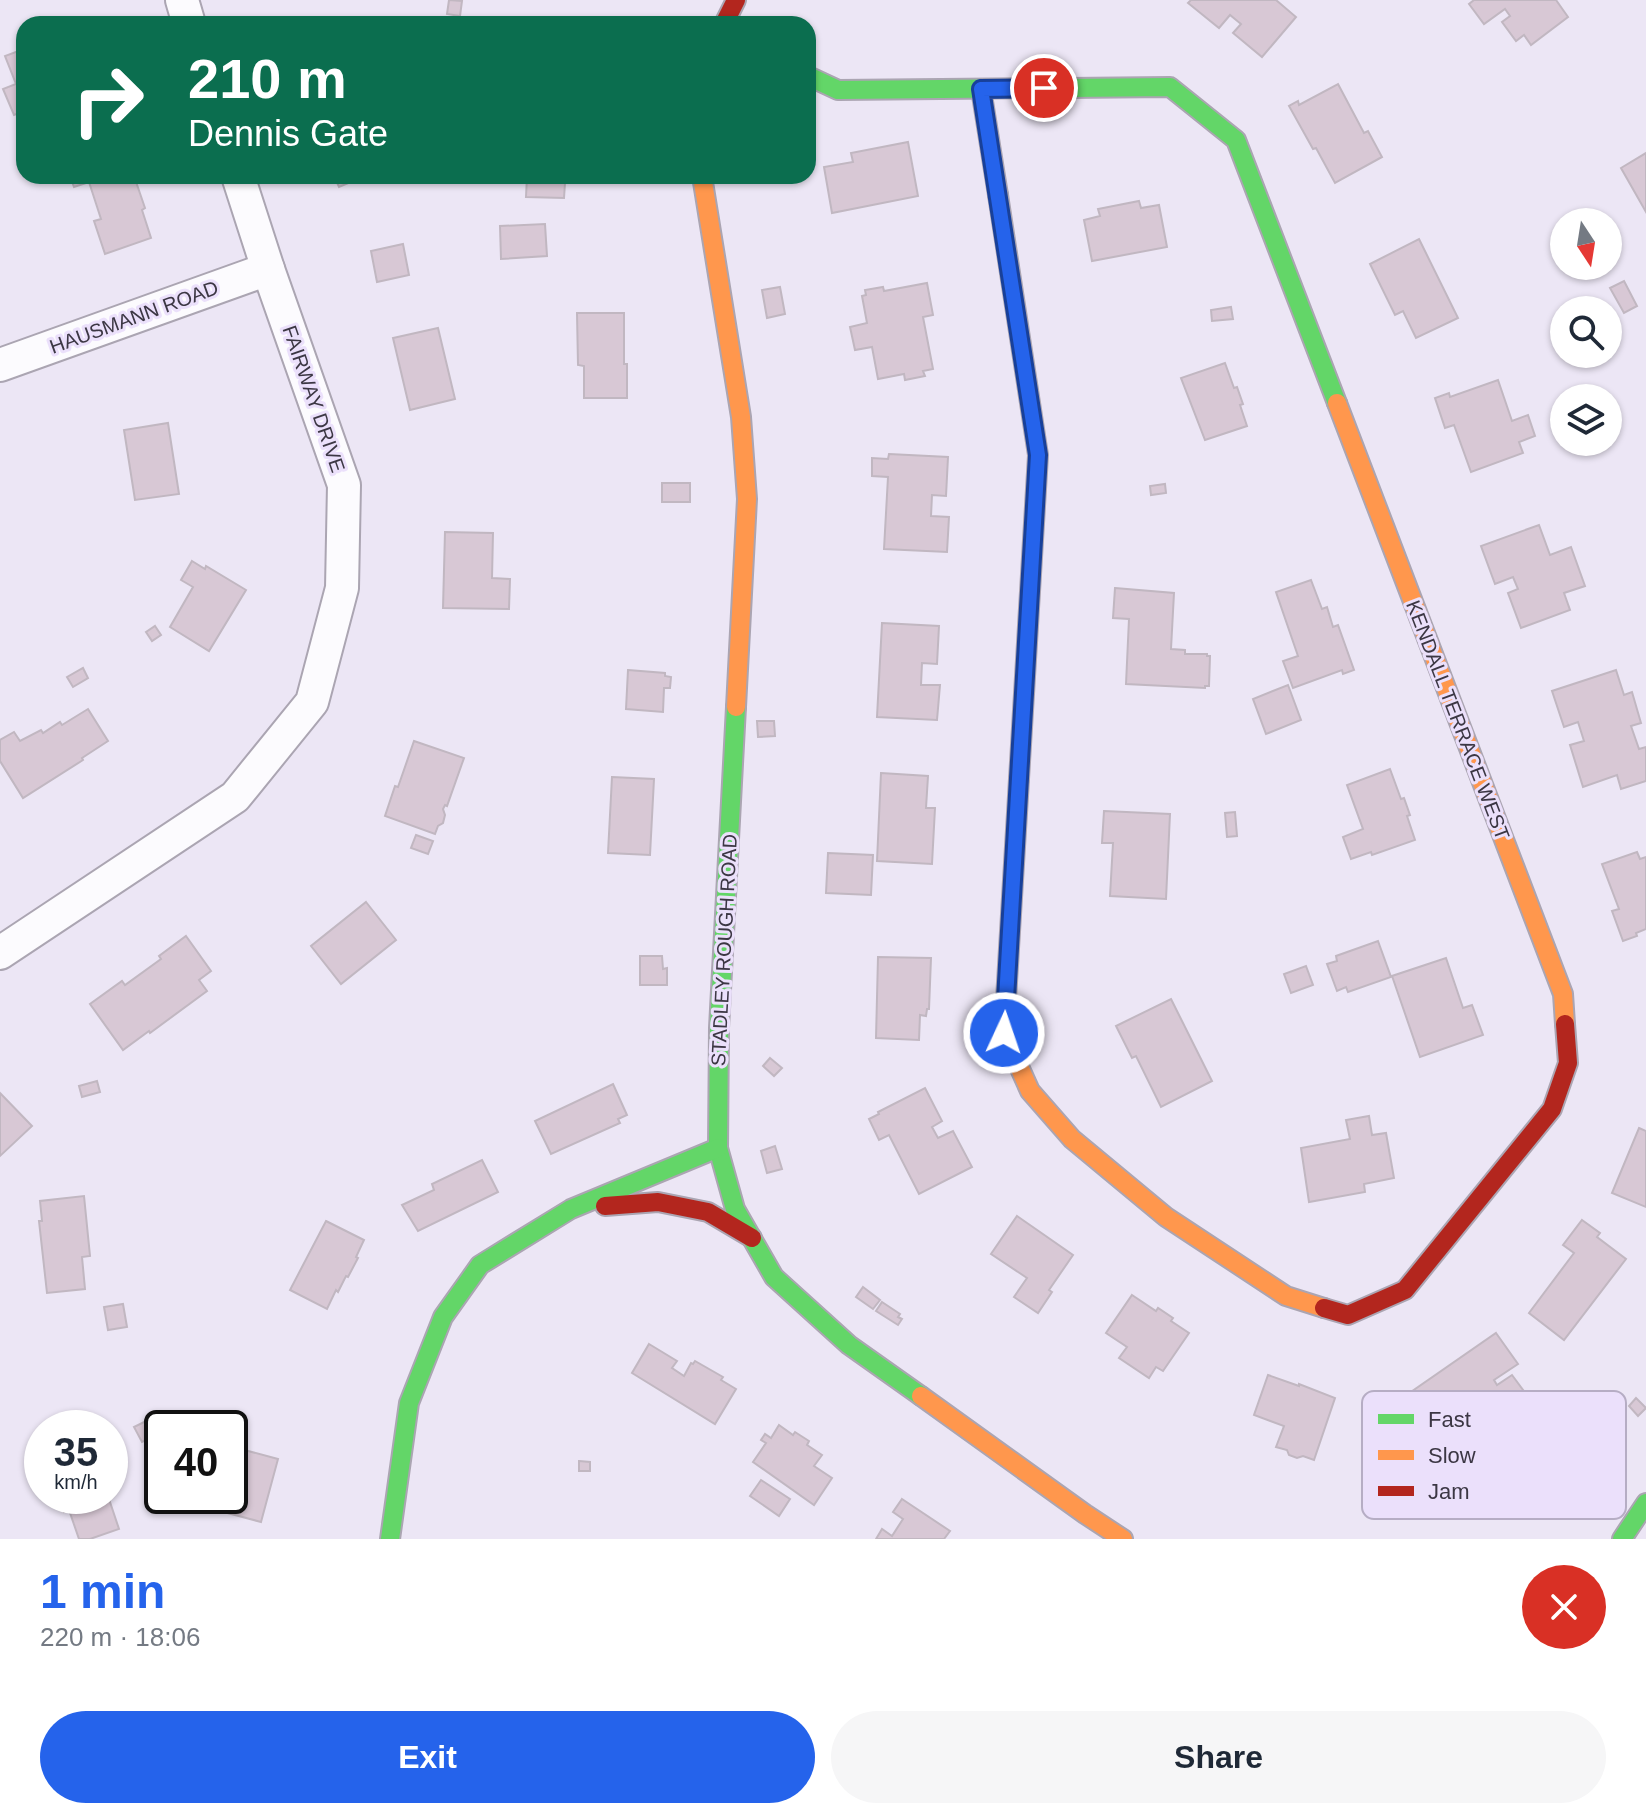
<!DOCTYPE html>
<html lang="en">
<head>
<meta charset="utf-8">
<style>
	body { margin:0; font-family:Helvetica,sans-serif; background:#f6f6f7; color:#1f2937; height:100vh; display:flex; flex-direction:column; font-size:30px; white-space:nowrap }
	* { box-sizing:border-box; margin:0 }
	p { font-size:26px; color:#747a83 }
	.icon { flex:none; width:44px; height:44px; fill:none; stroke:currentColor; stroke-width:2; stroke-linecap:round; stroke-linejoin:round }
	.map { position:relative; height:1539px; overflow:hidden }
	.drawer { display:flex; flex-direction:column; background:#fff; flex:1 }
	.drawer>* { flex:none }
	.guide { position:absolute; left:16px; top:16px; width:800px; height:168px; border-radius:24px; box-shadow:0 2px 6px #0004; background:#0b6e4f; color:#fff; overflow:hidden }
	.needle { width:52px; rotate:168deg }
	.fabs { position:absolute; left:1550px; top:208px; display:grid; gap:16px }
	.fabs a { display:grid; place-items:center; width:72px; height:72px; border-radius:50%; background:#fff; box-shadow:0 2px 6px #0004; font-size:40px }
	.speed { position:absolute; left:24px; top:1410px; display:flex; gap:16px; font-size:40px; font-weight:700; text-align:center }
	.speed>* { display:grid; place-content:center; width:104px; height:104px; border-radius:50%; background:#fff; box-shadow:0 2px 6px #0004; line-height:1 }
	.speed small { font-size:20px; font-weight:400 }
	.speed .limit { border:4px solid #111; border-radius:12px; background:#fff; color:#111 }
	.pin { position:absolute; display:grid; place-items:center; width:68px; height:68px; color:#fff; margin:-34px; border:4px solid #fff; border-radius:50%; box-shadow:0 2px 8px #0007 }
	.me { position:absolute; width:88px; margin:-44px; rotate:3deg; stroke-linejoin:round; filter:drop-shadow(0 0 6px #0008) }
	.turn { display:flex; align-items:center; gap:28px; height:168px; padding:0 40px; font-size:36px }
	.turn .icon { width:104px; height:104px; stroke-width:2.5 }
	.turn b { display:block; font-size:56px; line-height:68px }
	.round { display:grid; place-items:center; flex:none; width:84px; height:84px; border-radius:42px; background:#f6f6f7 }
	.head { display:flex; align-items:center; justify-content:space-between; height:136px; padding:0 40px }
	h1 { font-size:48px; font-weight:600; line-height:60px; color:#2563eb }
	.action { display:flex; gap:16px; margin-top:auto; padding:16px 40px }
	.action a { flex:1; height:92px; border-radius:48px; background:#2563eb; color:#fff; font-size:32px; font-weight:600; line-height:92px; text-align:center }
	.action a+a { background:#f6f6f7; color:#1f2937 }
	.map>svg:first-child { display:block }
	.building { fill:#d8c8d5; stroke:#c1b7c1; stroke-width:2 }
	.lines { fill:none; stroke-linecap:round; stroke-linejoin:round }
	.street-casing { stroke:#aba5b2; stroke-width:36 }
	.fast-casing { stroke:#aba5b2; stroke-width:22 }
	.slow-casing { stroke:#aba5b2; stroke-width:22 }
	.jam-casing { stroke:#aba5b2; stroke-width:22 }
	.street { stroke:#fcfbfe; stroke-width:32 }
	.fast { stroke:#63d668; stroke-width:18 }
	.slow { stroke:#ff974d; stroke-width:18 }
	.jam { stroke:#b3261e; stroke-width:18 }
	.route-casing { stroke:#184099; stroke-width:20 }
	.route { stroke:#2563eb; stroke-width:14 }
	.labels { text-anchor:middle; stroke-width:6; stroke-linejoin:round; paint-order:stroke }
	.street-label { font-size:20px; fill:#3c3744; stroke:#ebe0fb }
	.key { fill:#ebe0fb; stroke:#b6adc4; stroke-width:2 }
	.key-label { font-size:22px; fill:#3c3744 }
</style>
</head>
<body>
<div class="map">
<svg width="1646" height="1539" viewBox="0 0 1646 1539">
	<rect width="100%" height="100%" fill="#ece6f5"/>
	<g class="building">
		<polygon points="449,0 462,1 460,16 447,14"/>
		<polygon points="1191,0 1276,0 1296,17 1262,57 1233,33 1241,24 1230,15 1219,28 1188,3"/>
		<polygon points="1474,0 1556,0 1568,17 1531,45 1524,35 1516,41 1502,22 1510,16 1505,9 1484,24 1469,4"/>
		<polygon points="24,49 24,111 14,115 3,89 16,84 5,56"/>
		<polygon points="1338,84 1364,133 1368,131 1382,157 1335,183 1316,148 1313,149 1289,106 1298,101 1299,105"/>
		<polygon points="908,142 918,196 832,213 824,167 853,162 851,153"/>
		<polygon points="1646,153 1646,212 1621,168"/>
		<polygon points="70,176 134,176 145,208 142,210 151,238 105,254 94,221 101,219 89,182 74,187"/>
		<polygon points="334,176 365,176 339,187"/>
		<polygon points="519,176 570,176 570,183 565,183 564,198 526,197 527,176"/>
		<polygon points="1139,201 1141,208 1159,205 1167,247 1092,261 1084,220 1100,216 1098,209"/>
		<polygon points="545,224 547,256 501,259 500,226"/>
		<polygon points="1419,239 1458,318 1416,338 1403,311 1395,315 1370,264"/>
		<polygon points="403,244 409,275 377,282 371,251"/>
		<polygon points="1624,281 1637,306 1624,313 1610,288"/>
		<polygon points="927,283 933,315 923,317 933,369 923,371 925,376 905,380 904,374 878,379 872,347 855,350 850,327 867,323 862,296 866,295 865,290 883,287 884,291"/>
		<polygon points="780,287 785,314 767,318 762,290"/>
		<polygon points="1231,307 1233,319 1212,321 1211,310"/>
		<polygon points="577,313 624,313 624,364 627,364 627,398 584,398 584,366 578,365"/>
		<polygon points="438,328 455,399 410,410 393,338"/>
		<polygon points="1225,363 1234,388 1237,387 1243,404 1240,405 1247,426 1205,440 1181,378"/>
		<polygon points="1498,380 1512,421 1528,415 1535,436 1519,442 1523,453 1471,472 1454,425 1445,428 1435,398 1449,393 1450,397"/>
		<polygon points="168,423 179,494 135,500 124,430"/>
		<polygon points="889,454 948,457 946,496 932,495 931,516 949,517 947,552 884,549 888,477 872,476 872,458 888,459"/>
		<rect x="662" y="483" width="28" height="19"/>
		<polygon points="1165,484 1166,493 1151,495 1150,486"/>
		<polygon points="1539,525 1550,555 1571,547 1585,586 1564,593 1570,610 1521,628 1508,593 1518,589 1513,577 1495,584 1481,546"/>
		<polygon points="445,532 493,533 492,578 510,579 509,609 443,608"/>
		<polygon points="192,561 205,569 206,566 246,590 209,651 170,627 193,587 181,580"/>
		<polygon points="1311,580 1322,609 1327,607 1333,627 1338,625 1354,670 1343,674 1342,670 1293,688 1283,661 1298,656 1276,592"/>
		<polygon points="1115,588 1174,593 1171,649 1185,650 1185,654 1207,654 1207,656 1210,656 1209,686 1205,686 1205,688 1126,684 1129,619 1113,618"/>
		<polygon points="882,623 939,626 937,664 922,663 921,685 940,685 937,720 877,717"/>
		<polygon points="155,626 161,635 152,641 146,632"/>
		<polygon points="83,668 88,678 73,687 67,677"/>
		<polygon points="628,670 665,673 665,676 671,677 670,688 664,688 663,712 626,709"/>
		<polygon points="1616,670 1624,695 1632,692 1641,723 1631,726 1639,749 1646,747 1646,781 1621,789 1617,775 1583,787 1570,745 1584,741 1578,722 1564,727 1552,691"/>
		<polygon points="1288,685 1301,720 1266,734 1253,699"/>
		<polygon points="88,709 108,741 82,758 83,760 23,798 0,761 0,740 14,732 20,741 41,730 43,733 60,722 62,725"/>
		<polygon points="757,721 774,721 775,736 758,737"/>
		<polygon points="414,741 464,758 447,806 445,805 443,809 445,815 443,823 438,826 435,834 385,816 395,786 398,787"/>
		<polygon points="1390,769 1401,799 1404,798 1410,815 1407,816 1415,840 1372,855 1371,852 1351,859 1343,837 1363,829 1347,785"/>
		<polygon points="881,773 928,776 926,808 935,808 932,864 877,861"/>
		<polygon points="612,777 654,779 650,855 608,853"/>
		<polygon points="1104,811 1170,814 1166,899 1110,896 1113,843 1102,843"/>
		<polygon points="1235,812 1237,836 1227,837 1225,813"/>
		<polygon points="416,835 433,841 428,854 411,848"/>
		<polygon points="1637,852 1640,859 1646,857 1646,929 1636,933 1637,936 1623,941 1612,911 1619,909 1602,864"/>
		<polygon points="828,853 873,855 871,895 826,893"/>
		<polygon points="366,902 396,940 341,984 311,946"/>
		<polygon points="186,936 211,971 199,980 207,991 150,1033 149,1031 123,1050 90,1004 122,981 125,985 161,959 159,956"/>
		<polygon points="1378,941 1391,977 1348,992 1346,987 1337,991 1327,964 1337,961 1336,956"/>
		<polygon points="640,956 662,956 663,969 667,968 667,985 640,985"/>
		<polygon points="878,957 931,958 929,1009 927,1009 926,1016 920,1015 919,1040 876,1038"/>
		<polygon points="1446,958 1463,1008 1472,1005 1483,1035 1420,1057 1392,976"/>
		<polygon points="1306,966 1313,985 1291,993 1284,974"/>
		<polygon points="1171,999 1212,1081 1161,1107 1136,1056 1132,1058 1116,1026"/>
		<polygon points="770,1058 782,1068 774,1076 763,1066"/>
		<polygon points="97,1081 100,1092 82,1097 79,1086"/>
		<polygon points="613,1084 627,1115 618,1119 620,1123 551,1154 535,1121"/>
		<polygon points="925,1088 942,1121 932,1127 938,1138 953,1131 972,1167 919,1194 889,1135 879,1140 869,1119 879,1114 878,1112"/>
		<polygon points="0,1093 32,1126 0,1156"/>
		<polygon points="1369,1116 1372,1135 1386,1133 1394,1178 1364,1184 1365,1192 1309,1202 1301,1148 1350,1139 1346,1120"/>
		<polygon points="1639,1128 1646,1131 1646,1207 1612,1193"/>
		<polygon points="775,1146 782,1169 767,1173 761,1151"/>
		<polygon points="482,1160 498,1192 418,1231 402,1205 434,1190 432,1184"/>
		<polygon points="84,1196 90,1256 82,1257 85,1289 47,1293 39,1221 42,1221 40,1201"/>
		<polygon points="1017,1216 1073,1255 1049,1290 1052,1292 1038,1313 1014,1297 1027,1278 991,1254"/>
		<polygon points="1582,1220 1600,1233 1597,1237 1626,1259 1564,1340 1529,1313 1574,1253 1563,1245"/>
		<polygon points="326,1221 364,1240 356,1257 358,1258 348,1277 346,1276 338,1292 336,1290 327,1309 290,1290"/>
		<polygon points="863,1287 880,1300 873,1309 856,1297"/>
		<polygon points="1132,1295 1156,1311 1158,1308 1173,1318 1171,1321 1189,1333 1163,1371 1156,1367 1149,1378 1119,1358 1127,1347 1106,1333"/>
		<polygon points="882,1302 900,1314 898,1317 902,1319 898,1325 876,1311"/>
		<polygon points="123,1304 127,1327 108,1330 104,1307"/>
		<polygon points="1496,1333 1518,1364 1494,1380 1497,1385 1512,1375 1526,1394 1488,1420 1476,1404 1436,1432 1408,1394"/>
		<polygon points="649,1344 677,1361 672,1368 684,1376 691,1363 693,1364 695,1361 723,1377 721,1380 736,1389 715,1424 632,1373"/>
		<polygon points="1268,1375 1299,1386 1299,1384 1335,1398 1314,1460 1303,1456 1297,1458 1289,1455 1287,1450 1276,1447 1284,1426 1254,1415"/>
		<polygon points="1636,1398 1646,1408 1638,1416 1629,1406"/>
		<polygon points="146,1421 154,1436 142,1442 134,1427"/>
		<polygon points="779,1425 793,1435 795,1432 809,1441 807,1445 822,1455 814,1466 832,1478 814,1505 753,1462 766,1443 761,1440 765,1434 771,1438"/>
		<polygon points="237,1448 278,1459 261,1522 220,1511 224,1496 230,1496 230,1475"/>
		<polygon points="579,1461 590,1462 590,1471 579,1471"/>
		<polygon points="761,1480 790,1499 779,1516 750,1496"/>
		<polygon points="58,1496 108,1496 119,1529 90,1539 79,1539 69,1510 64,1512"/>
		<polygon points="902,1499 950,1531 944,1539 876,1539 882,1529 892,1536 903,1519 893,1512"/>
	</g>
	<g class="lines">
		<g class="street-casing">
			<g id="street">
				<polyline points="182,0 189,24"/>
				<polyline points="0,365 268,269"/>
				<polyline points="0,953 235,797 312,702 342,588 344,485 268,269 238,176"/>
			</g>
		</g>
		<g class="fast-casing">
			<g id="fast">
				<polyline points="808,76 838,90 1170,87 1236,140 1337,403"/>
				<polyline points="998,195 1038,455 1019,779"/>
				<polyline points="736,707 719,1028 718,1148 735,1209 774,1277 849,1345 921,1396"/>
				<polyline points="390,1539 409,1403 443,1317 480,1265 571,1209 718,1148"/>
				<polyline points="1622,1539 1646,1503"/>
			</g>
		</g>
		<g class="slow-casing">
			<g id="slow">
				<polyline points="981,89 998,195"/>
				<polyline points="702,176 741,417 747,499 736,707"/>
				<polyline points="1337,403 1563,994 1565,1024"/>
				<polyline points="1019,779 1004,1033 1030,1091 1072,1139 1166,1217 1286,1296 1324,1308"/>
				<polyline points="921,1396 1085,1514 1123,1539"/>
			</g>
		</g>
		<g class="jam-casing">
			<g id="jam">
				<polyline points="724,24 736,0"/>
				<polyline points="605,1206 658,1202 708,1212 752,1238"/>
				<polyline points="1324,1308 1348,1315 1405,1290 1552,1109 1568,1063 1565,1024"/>
			</g>
		</g>
		<use href="#street" class="street"/>
		<use href="#fast" class="fast"/>
		<use href="#slow" class="slow"/>
		<use href="#jam" class="jam"/>
	</g>
	<g class="lines">
		<g class="route-casing">
			<polyline id="route" points="1004,1033 1038,455 981,89 1044,88"/>
		</g>
		<use href="#route" class="route"/>
	</g>
	<g class="labels">
		<g class="street-label">
			<text transform="translate(134 317) rotate(-20)" y="7">HAUSMANN ROAD</text>
			<text transform="translate(314 399) rotate(71)" y="7">FAIRWAY DRIVE</text>
			<text transform="translate(1458 720) rotate(69)" y="7">KENDALL TERRACE WEST</text>
			<text transform="translate(724 950) rotate(-87)" y="7">STADLEY ROUGH ROAD</text>
		</g>
	</g>
	<rect x="1362" y="1391" width="264" height="128" rx="12" class="key"/>
	<rect x="1378" y="1414" width="36" height="10" fill="#63d668"/>
	<rect x="1378" y="1450" width="36" height="10" fill="#ff974d"/>
	<rect x="1378" y="1486" width="36" height="10" fill="#b3261e"/>
	<g class="key-label">
		<text x="1428" y="1427">Fast</text>
		<text x="1428" y="1463">Slow</text>
		<text x="1428" y="1499">Jam</text>
	</g>
</svg>
<div class="fabs">
<a><svg class="needle" viewBox="-14 -14 28 28"><path d="M0-13l5 13h-10z" fill="#e53935"/><path d="M0 13l5-13h-10z" fill="#747a83"/></svg></a>
<a><svg class="icon" aria-label="search" viewBox="0 0 24 24"><circle cx="10" cy="10" r="6"/><path d="M15 15l6 6"/></svg></a>
<a><svg class="icon" aria-label="layers" viewBox="0 0 24 24"><path d="M12 4l9 5-9 5-9-5zM3 14l9 5 9-5"/></svg></a>
</div>
<div class="speed"><div>35<small>km/h</small></div><div class="limit">40</div></div>
<div class="pin" style="left:1044px;top:88px;background:#d93025"><svg class="icon" aria-label="arrive" viewBox="0 0 24 24"><path d="M6 21V4h12l-3 4 3 4H6"/></svg></div>
<svg class="me" style="left:1004px;top:1033px" viewBox="-20 -20 40 40"><circle r="17" fill="#2563eb" stroke="#fff" stroke-width="3"/><path d="M0-11L8 9 0 5-8 9z" fill="#fff"/></svg>
<div class="guide">
<div class="turn"><svg class="icon" aria-label="right" viewBox="0 0 24 24"><path d="M7 20v-9h11M14 6l5 5-5 5"/></svg><div><b>210 m</b>Dennis Gate</div></div>
</div>
</div>
<section class="drawer">
<div class="head"><div><h1>1 min</h1><p>220 m · 18:06</p></div><a class="round" style="background:#d93025;color:#fff"><svg class="icon" aria-label="close" viewBox="0 0 24 24"><path d="M6 6l12 12M18 6L6 18"/></svg></a></div>
<div class="action"><a>Exit</a><a>Share</a></div>
</section>
</body>
</html>
